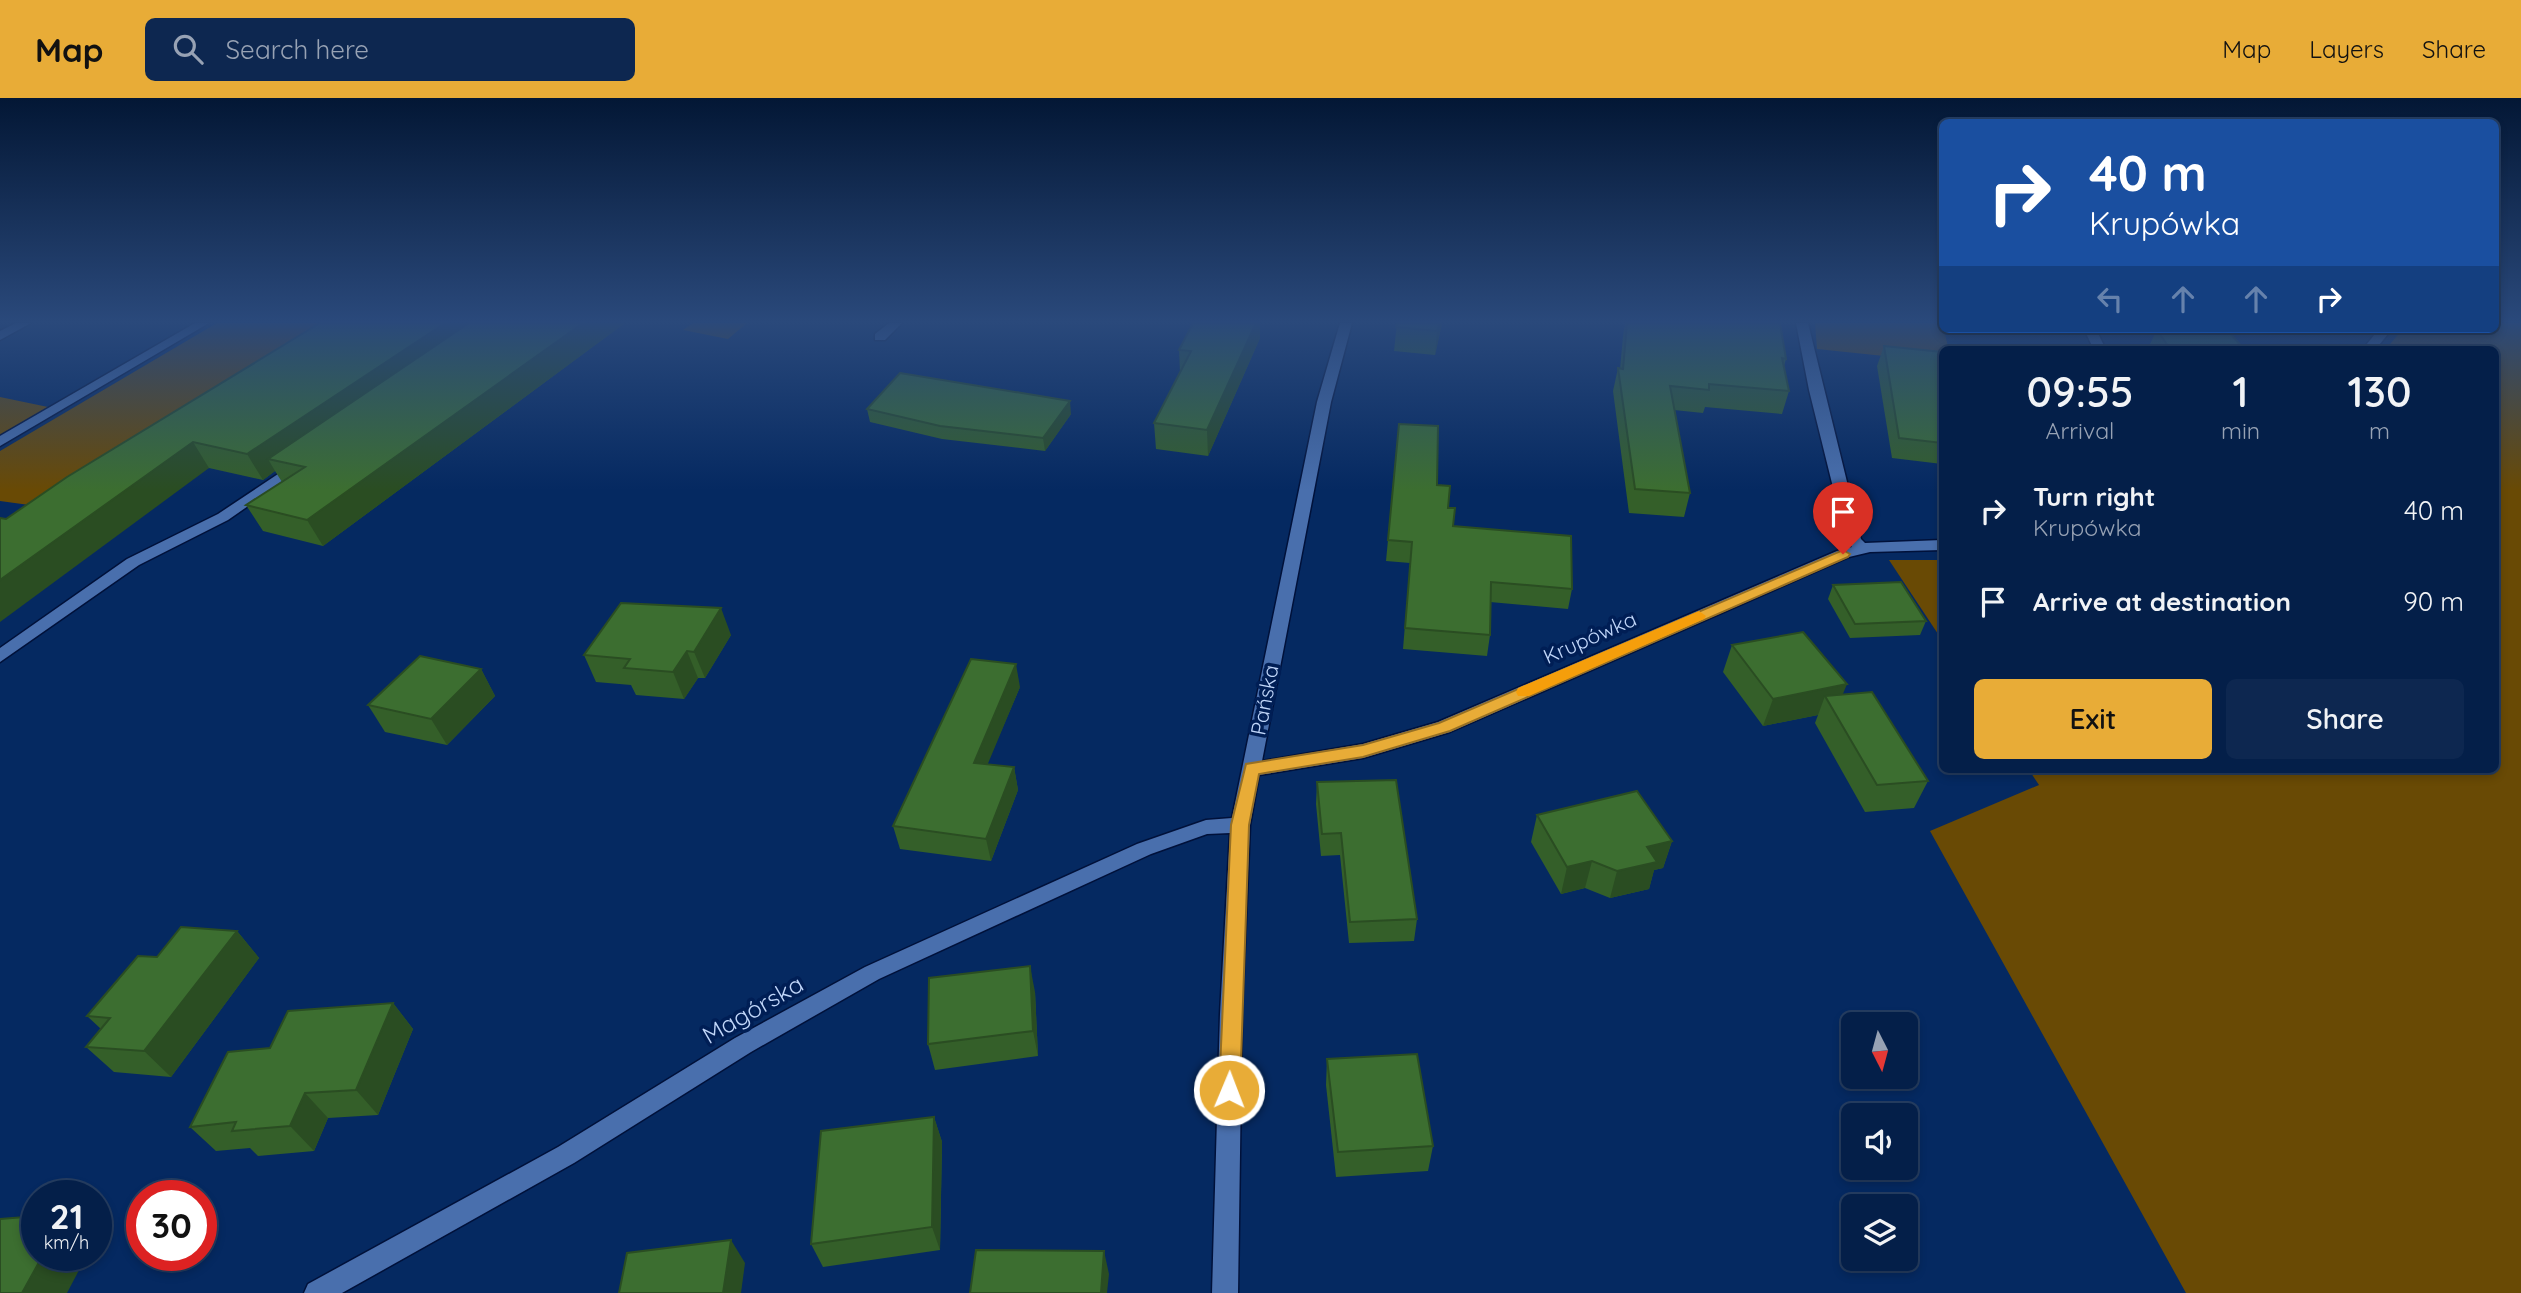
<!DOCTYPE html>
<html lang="en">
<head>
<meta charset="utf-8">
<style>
	body { margin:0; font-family:Quicksand,sans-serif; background:#0d2750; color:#f1f3f6; height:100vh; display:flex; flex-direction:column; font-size:26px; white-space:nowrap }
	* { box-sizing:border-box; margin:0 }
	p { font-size:23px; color:#97a2b4 }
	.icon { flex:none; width:38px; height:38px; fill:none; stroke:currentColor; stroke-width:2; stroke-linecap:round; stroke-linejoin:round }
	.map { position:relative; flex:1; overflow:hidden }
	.details { position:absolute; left:1939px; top:248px; width:560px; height:427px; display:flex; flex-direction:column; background:#041f49; border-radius:10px; box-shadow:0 4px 10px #0003,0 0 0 2px #253d61 }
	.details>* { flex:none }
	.banner { position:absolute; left:1939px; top:21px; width:560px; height:214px; border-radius:10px; box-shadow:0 4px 10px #0003,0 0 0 2px #253d61; background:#1a4fa0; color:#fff; overflow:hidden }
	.needle { width:46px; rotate:174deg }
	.buttons { position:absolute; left:1841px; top:914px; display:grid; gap:14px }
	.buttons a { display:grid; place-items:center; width:77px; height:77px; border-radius:10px; background:#041f49; box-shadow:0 4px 10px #0003,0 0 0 2px #253d61; font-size:35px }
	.speed { position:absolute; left:21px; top:1082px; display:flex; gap:14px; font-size:35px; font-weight:700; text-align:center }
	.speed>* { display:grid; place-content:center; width:91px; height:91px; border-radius:50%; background:#041f49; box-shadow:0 4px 10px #0003,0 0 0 2px #253d61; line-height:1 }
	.speed small { font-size:18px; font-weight:400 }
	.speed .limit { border:10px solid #d22; background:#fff; color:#111 }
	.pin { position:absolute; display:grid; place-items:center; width:60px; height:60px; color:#fff; margin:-72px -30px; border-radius:50% 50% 50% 0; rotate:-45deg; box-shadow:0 0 7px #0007 }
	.pin .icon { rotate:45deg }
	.me { position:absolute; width:77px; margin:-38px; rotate:1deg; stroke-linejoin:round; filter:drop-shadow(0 0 5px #0008) }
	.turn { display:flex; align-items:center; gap:24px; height:147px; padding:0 35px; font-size:32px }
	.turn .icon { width:91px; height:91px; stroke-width:2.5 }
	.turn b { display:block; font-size:49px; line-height:60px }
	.lanes { display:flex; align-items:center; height:66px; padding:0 35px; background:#0003; justify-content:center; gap:35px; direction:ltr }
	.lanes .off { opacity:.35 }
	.eta { display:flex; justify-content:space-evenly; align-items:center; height:119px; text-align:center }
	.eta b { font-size:42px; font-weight:600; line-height:49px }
	.button { display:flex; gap:14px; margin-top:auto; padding:14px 35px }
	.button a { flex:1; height:80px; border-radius:10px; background:#e8ac37; color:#111; font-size:28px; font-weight:600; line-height:80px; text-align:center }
	.button a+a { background:#0d2750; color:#f1f3f6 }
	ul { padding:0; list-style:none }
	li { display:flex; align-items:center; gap:21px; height:91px; padding:0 35px }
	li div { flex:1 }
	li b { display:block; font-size:26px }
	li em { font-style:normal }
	header { display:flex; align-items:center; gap:42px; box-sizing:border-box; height:98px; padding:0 35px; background:#e8ac37; color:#111 }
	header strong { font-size:33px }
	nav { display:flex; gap:38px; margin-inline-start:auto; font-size:24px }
	.search { width:490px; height:63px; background:#0d2750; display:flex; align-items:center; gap:18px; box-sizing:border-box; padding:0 24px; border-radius:10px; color:#97a2b4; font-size:26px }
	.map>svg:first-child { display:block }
	.green { fill:#694a05 }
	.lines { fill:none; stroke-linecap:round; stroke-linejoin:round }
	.minor-casing { stroke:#00113a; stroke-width:3 }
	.minor { fill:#496fad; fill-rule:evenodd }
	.wall { fill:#345f29 }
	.shaded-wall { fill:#2a4d22 }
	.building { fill:#3c6e30; stroke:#2a4d22; stroke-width:2 }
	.route { fill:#e8ac37; stroke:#977024; stroke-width:2 }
	.slow { fill:#f59e0b }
	.labels { text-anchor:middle; stroke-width:7; stroke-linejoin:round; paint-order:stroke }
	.street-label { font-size:21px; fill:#c0d6f9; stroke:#001e55 }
	.near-street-label { font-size:24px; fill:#c0d6f9; stroke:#001e55 }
</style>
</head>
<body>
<header>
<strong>Map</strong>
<div class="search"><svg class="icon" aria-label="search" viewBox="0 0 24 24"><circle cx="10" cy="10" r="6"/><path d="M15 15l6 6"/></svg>Search here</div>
<nav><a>Map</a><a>Layers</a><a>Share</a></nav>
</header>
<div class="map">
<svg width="2521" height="1195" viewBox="0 0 2521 1195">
	<rect width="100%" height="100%" fill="#052961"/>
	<g class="green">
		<polygon points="217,225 339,225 51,410 0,403 0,353"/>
		<polygon points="693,225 747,225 728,241 683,232"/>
		<polygon points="1815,225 1942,225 1949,252 1942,252 1942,264 1817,251"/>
		<polygon points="2496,225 2521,225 2521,1195 2186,1195 1930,733 2039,687 2029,672 2496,672 2496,252 2385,252 2403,231 2496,231"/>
		<polygon points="0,299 48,309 0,337"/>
		<polygon points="1889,462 1942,462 1942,542"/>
	</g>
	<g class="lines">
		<g class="minor-casing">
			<g id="minor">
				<polygon points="16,225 31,225 0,242 0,233"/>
				<polygon points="195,225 209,225 0,348 0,338"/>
				<polygon points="889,225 902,225 885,242 875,242 875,236"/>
				<polygon points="1340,225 1352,225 1331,304 1262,663 1363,646 1438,624 1837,453 1852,449 1846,442 1809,292 1796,225 1808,225 1861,441 1865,445 1942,442 1942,452 1870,454 1849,459 1450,634 1363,660 1259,677 1250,727 1242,916 1238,1195 1212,1195 1220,916 1230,735 1207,736 1151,756 879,881 751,954 574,1065 342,1195 304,1195 308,1186 558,1049 735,940 865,869 1137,746 1206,722 1232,720 1317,304"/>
				<polygon points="2084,231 2096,231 2106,252 2094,252"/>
				<polygon points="2379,231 2392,231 2375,252 2362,252"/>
				<polygon points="299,362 304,363 306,366 304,369 228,422 139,467 0,564 0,550 127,461 218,416"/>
			</g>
		</g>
		<use href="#minor" class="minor"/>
	</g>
	<g class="wall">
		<polygon points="320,225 625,225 323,448 263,433 246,407 282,384 275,373 263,382 209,370 6,421"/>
		<polygon points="1260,225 1260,240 1208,358 1156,351 1154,325 1180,274 1179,252"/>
		<polygon points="1397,225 1442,225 1435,257 1394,253"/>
		<polygon points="1625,225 1780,225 1786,261 1784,268 1789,293 1782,316 1705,309 1703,315 1674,312 1690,395 1684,419 1629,415 1613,293 1618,270 1620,271 1623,238"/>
		<polygon points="2157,232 2245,252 2147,252"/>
		<polygon points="1884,248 1942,254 1942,366 1892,360 1877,268"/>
		<polygon points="867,311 1071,316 1045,353 942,341 870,324"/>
		<polygon points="1399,326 1437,387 1448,410 1453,428 1572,491 1568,511 1490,504 1490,537 1487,558 1403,551 1410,465 1386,463"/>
		<polygon points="1833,487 1926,523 1920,537 1850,540 1828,501"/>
		<polygon points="731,537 705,580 698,580 684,601 636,597 631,587 596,584 584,557"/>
		<polygon points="1732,547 1843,596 1928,683 1914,710 1865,714 1815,625 1818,617 1763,628 1723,574"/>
		<polygon points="481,571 495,598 447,647 385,634 368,607"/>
		<polygon points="1020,589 987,666 1014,669 1018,692 991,763 900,751 893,728"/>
		<polygon points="1317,684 1417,821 1414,843 1349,845 1340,757 1321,758 1316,706"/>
		<polygon points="1537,717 1672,743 1663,770 1654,772 1649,791 1610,800 1585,790 1561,796 1531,744"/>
		<polygon points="237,833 259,860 171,979 114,974 86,949 101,931 87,918 157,859"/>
		<polygon points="1035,894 1038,958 935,972 928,946"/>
		<polygon points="393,905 413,931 378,1017 328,1020 314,1053 258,1058 250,1050 216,1053 190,1029 270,950"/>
		<polygon points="1327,961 1433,1048 1428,1073 1336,1079 1326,987"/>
		<polygon points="934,1019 942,1044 940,1152 823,1169 811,1146"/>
	</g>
	<g class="shaded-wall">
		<polygon points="445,225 491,225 268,361 275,373 263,382 247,356"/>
		<polygon points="583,225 625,225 323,448 307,422"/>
		<polygon points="1256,225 1260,225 1260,240 1208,358 1207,332"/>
		<polygon points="1439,225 1442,225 1435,257 1437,233"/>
		<polygon points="1070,303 1071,316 1045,353 1043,340"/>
		<polygon points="193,344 209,370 0,524 0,482"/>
		<polygon points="721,510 731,537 705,580 694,554"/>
		<polygon points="687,553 698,580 684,601 673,574"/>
		<polygon points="1016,566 1020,589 979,687 974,665"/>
		<polygon points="481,571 495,598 447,647 431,621"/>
		<polygon points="1847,586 1836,613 1825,598 1818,617 1763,628 1773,601"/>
		<polygon points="1014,669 1018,692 991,763 986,741"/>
		<polygon points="1672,743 1663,770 1654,772 1649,791 1610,800 1617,773 1647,749"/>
		<polygon points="1592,763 1585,790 1561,796 1567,769"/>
		<polygon points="237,833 259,860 171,979 144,953"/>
		<polygon points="1030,868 1035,894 1038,958 1033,933"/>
		<polygon points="393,905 413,931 378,1017 356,992"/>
		<polygon points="305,995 328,1020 314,1053 290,1028"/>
		<polygon points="934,1019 942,1044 940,1152 932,1129"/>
		<polygon points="731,1142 745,1165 741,1195 723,1195"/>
		<polygon points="1104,1153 1109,1176 1107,1195 1101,1195"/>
		<polygon points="43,1157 87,1157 67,1195 22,1195"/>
	</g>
	<g class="building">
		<polygon points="320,225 445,225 247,356 193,344 0,482 0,420 6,421 67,379"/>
		<polygon points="469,225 583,225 307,422 246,407 305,369 268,361"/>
		<polygon points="1193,225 1256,225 1207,332 1154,325 1191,253 1179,252"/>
		<polygon points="1397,225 1439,225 1437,233 1396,229"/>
		<polygon points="1627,225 1780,225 1786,261 1782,260 1789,293 1709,286 1709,292 1670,288 1690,395 1635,391 1618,270 1623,271"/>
		<polygon points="2161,231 2226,231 2245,252 2171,252 2157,232"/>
		<polygon points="1884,248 1942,254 1942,345 1899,340"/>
		<polygon points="900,275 1070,303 1043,340 940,328 867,311"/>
		<polygon points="1399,326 1438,328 1437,387 1450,388 1448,410 1455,410 1453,428 1571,438 1572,491 1491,484 1490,537 1405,530 1412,444 1388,442"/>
		<polygon points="1901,484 1926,523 1855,526 1833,487"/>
		<polygon points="621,505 721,510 694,554 687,553 673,574 624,570 630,561 584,557"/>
		<polygon points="1803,534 1847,586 1773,601 1732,547"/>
		<polygon points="420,558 481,571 431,621 368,607"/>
		<polygon points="971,561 1016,566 974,665 1014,669 986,741 893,728"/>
		<polygon points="1872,594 1928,683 1877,687 1825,598"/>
		<polygon points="1396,682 1417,821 1350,824 1341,735 1322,736 1317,684"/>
		<polygon points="1637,693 1672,743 1647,749 1657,764 1617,773 1592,763 1567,769 1537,717"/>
		<polygon points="181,829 237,833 144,953 86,949 110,920 87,918 138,858 157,859"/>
		<polygon points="1030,868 1033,933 928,946 929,880"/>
		<polygon points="393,905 356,992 305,995 290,1028 232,1033 236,1024 190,1029 228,954 270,950 288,913"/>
		<polygon points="1417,956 1433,1048 1338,1054 1327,961"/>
		<polygon points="934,1019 932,1129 811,1146 821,1033"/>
		<polygon points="37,1118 37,1157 43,1157 22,1195 0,1195 0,1121"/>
		<polygon points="731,1142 723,1195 619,1195 627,1155"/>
		<polygon points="976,1152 1104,1153 1101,1195 970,1195"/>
	</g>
	<linearGradient id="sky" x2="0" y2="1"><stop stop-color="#031735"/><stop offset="0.57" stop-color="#2a497b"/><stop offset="1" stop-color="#2a497b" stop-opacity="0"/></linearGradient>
	<rect width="2521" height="392" fill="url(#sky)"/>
	<polygon class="route" points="1843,452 1850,456 1848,459 1450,633 1363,659 1259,676 1249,727 1240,992 1237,999 1229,1001 1222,999 1219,992 1231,727 1246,666 1363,647 1439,625"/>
	<polygon class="slow" points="1699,513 1706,518 1704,521 1529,598 1518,598 1516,594 1518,590"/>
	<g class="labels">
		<g class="street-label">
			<text transform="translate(1590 540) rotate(-24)" y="7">Krupówka</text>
			<text transform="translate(1265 602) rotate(-79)" y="7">Pańska</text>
		</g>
		<g class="near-street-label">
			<text transform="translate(753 912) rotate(-30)" y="8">Magórska</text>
		</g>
	</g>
</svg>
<div class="buttons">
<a><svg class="needle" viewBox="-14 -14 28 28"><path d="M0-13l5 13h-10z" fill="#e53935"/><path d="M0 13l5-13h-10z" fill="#97a2b4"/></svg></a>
<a><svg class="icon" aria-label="sound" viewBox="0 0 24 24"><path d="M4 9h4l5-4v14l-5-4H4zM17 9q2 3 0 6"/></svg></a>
<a><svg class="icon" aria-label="layers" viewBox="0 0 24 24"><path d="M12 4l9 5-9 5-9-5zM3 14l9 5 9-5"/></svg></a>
</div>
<div class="speed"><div>21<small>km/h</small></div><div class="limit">30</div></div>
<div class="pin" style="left:1843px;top:456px;background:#d93025"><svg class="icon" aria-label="arrive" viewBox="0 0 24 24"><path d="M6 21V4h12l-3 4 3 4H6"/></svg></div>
<svg class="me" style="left:1229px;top:992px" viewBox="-20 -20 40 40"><circle r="17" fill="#e8ac37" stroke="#fff" stroke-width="3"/><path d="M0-11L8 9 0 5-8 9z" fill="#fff"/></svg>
<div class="banner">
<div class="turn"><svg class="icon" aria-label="right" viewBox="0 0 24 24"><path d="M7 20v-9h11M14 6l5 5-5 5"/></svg><div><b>40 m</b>Krupówka</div></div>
<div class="lanes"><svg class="icon off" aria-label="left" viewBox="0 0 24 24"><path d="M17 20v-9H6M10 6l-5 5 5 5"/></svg><svg class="icon off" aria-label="ahead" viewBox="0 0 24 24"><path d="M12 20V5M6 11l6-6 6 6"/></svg><svg class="icon off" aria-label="ahead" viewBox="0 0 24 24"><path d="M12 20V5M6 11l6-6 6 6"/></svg><svg class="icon" aria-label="right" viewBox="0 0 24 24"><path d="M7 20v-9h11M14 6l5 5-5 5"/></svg></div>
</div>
<section class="details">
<div class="eta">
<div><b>09:55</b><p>Arrival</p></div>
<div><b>1</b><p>min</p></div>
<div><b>130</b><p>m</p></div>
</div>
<ul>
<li><svg class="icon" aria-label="right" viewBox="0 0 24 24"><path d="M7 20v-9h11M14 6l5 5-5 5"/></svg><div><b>Turn right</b><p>Krupówka</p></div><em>40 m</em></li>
<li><svg class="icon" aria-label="arrive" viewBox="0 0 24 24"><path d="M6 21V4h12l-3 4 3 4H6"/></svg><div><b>Arrive at destination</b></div><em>90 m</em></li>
</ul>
<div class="button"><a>Exit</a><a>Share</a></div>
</section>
</div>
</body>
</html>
